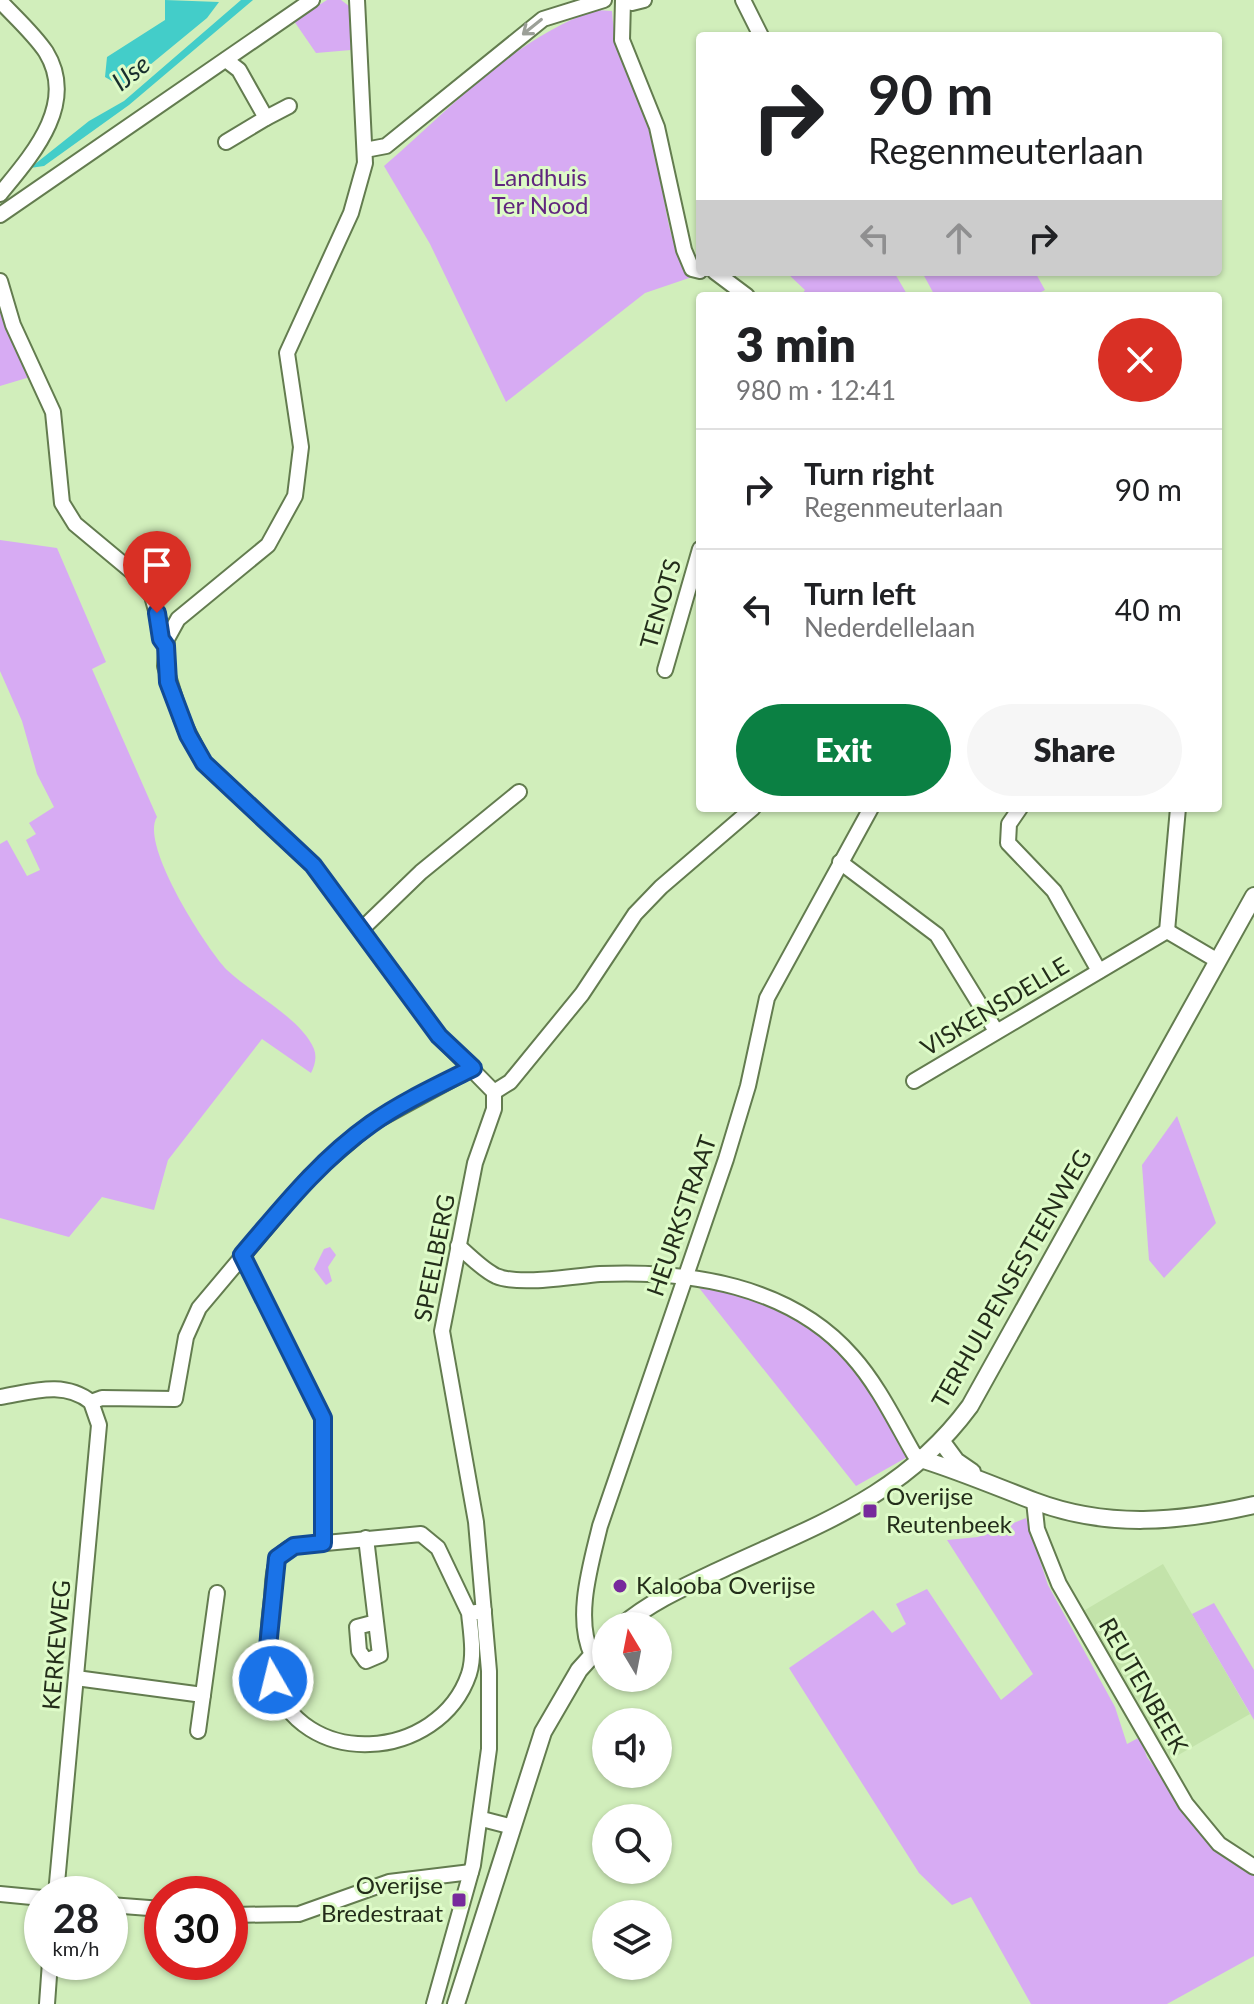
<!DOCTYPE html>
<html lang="en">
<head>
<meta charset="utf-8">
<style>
	body { margin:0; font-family:Lato,sans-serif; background:#f6f6f6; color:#202124; height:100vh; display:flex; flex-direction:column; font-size:30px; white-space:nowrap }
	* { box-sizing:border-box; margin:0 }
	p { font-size:26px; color:#757577 }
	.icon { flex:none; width:44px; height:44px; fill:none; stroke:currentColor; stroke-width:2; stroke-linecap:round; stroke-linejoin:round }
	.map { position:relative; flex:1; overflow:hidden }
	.sheet { position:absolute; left:696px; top:292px; width:526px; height:520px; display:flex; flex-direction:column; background:#fff; border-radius:8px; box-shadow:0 2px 6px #0004 }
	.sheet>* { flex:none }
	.guide { position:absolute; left:696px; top:32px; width:526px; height:244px; border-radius:8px; box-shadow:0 2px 6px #0004; background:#fff; color:#202124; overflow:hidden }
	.needle { width:52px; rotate:350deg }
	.buttons { position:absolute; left:592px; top:1612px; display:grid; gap:16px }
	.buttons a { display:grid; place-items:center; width:80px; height:80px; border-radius:50%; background:#fff; box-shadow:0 2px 6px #0004; font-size:40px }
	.speed { position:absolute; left:24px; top:1876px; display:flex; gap:16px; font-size:40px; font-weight:700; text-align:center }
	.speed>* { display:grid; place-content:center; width:104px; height:104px; border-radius:50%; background:#fff; box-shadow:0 2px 6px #0004; line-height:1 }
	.speed small { font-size:20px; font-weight:400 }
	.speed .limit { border:12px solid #d22; background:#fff; color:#111 }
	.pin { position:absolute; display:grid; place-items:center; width:68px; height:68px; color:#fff; margin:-82px -34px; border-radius:50% 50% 50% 0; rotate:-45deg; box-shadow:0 0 8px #0007 }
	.pin .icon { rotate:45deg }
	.me { position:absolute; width:88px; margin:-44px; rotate:352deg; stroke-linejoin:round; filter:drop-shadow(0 0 6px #0008) }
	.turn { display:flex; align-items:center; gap:28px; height:168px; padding:0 40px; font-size:36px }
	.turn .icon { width:104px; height:104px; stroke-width:2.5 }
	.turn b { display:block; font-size:56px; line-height:68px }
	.lanes { display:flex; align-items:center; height:76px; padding:0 40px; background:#0003; justify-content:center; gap:40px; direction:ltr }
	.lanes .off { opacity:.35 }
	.round { display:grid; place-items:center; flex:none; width:84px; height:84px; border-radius:42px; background:#f6f6f6 }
	.overview { display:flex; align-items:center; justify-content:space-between; height:136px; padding:0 40px }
	h1 { font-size:48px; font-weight:800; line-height:60px }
	.action { display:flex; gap:16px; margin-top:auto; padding:16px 40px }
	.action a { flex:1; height:92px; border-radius:48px; background:#0b8043; color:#fff; font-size:32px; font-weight:800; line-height:92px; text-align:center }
	.action a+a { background:#f6f6f6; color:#202124 }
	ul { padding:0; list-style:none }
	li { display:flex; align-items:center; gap:24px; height:120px; padding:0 40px; border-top:2px solid #e0e0e0 }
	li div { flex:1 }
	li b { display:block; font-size:30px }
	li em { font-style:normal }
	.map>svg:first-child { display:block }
	.built { fill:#c3e3aa }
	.green { fill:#d7abf3 }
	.water { fill:#43cdc9 }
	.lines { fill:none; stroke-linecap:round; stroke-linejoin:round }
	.minor-casing { stroke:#637c4f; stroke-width:18 }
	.major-casing { stroke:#637c4f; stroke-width:20 }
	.minor { stroke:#fff; stroke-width:14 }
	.major { stroke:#fff; stroke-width:16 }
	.oneway { stroke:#9ca098 }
	.route-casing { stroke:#114b97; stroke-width:20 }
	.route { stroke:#1a73e8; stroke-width:14 }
	.poi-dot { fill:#772a9c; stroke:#defbc8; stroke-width:3 }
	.labels { text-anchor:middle; stroke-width:6; stroke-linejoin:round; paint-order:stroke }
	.park-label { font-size:24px; fill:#60267e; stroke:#defbc8 }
	.street-label { font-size:24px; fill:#232d1a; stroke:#defbc8 }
	.poi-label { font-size:24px; fill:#232d1a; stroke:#defbc8; text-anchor:start }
	.water-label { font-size:26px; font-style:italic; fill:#172e2d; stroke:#defbc8 }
</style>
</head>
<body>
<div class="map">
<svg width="1254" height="2004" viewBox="0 0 1254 2004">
	<rect width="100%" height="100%" fill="#d1eebb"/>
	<polygon class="built" points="1163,1564 1250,1714 1166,1762 1080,1613"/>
	<g class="green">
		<polygon points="327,0 341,0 349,6 351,50 316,53 294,21"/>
		<path d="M596 10 612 11C614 57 641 96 654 140 665 182 663 243 692 277L645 293 506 402 430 244 384 166C450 109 512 39 596 10Z"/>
		<polygon points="786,272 894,272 908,296 801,296 805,290"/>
		<polygon points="922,272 1035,272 1045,290 1033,296 935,296"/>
		<polygon points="0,302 30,377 0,386"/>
		<path d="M0 540 57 548 106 662 92 669 157 817C139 844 206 948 227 970 251 993 301 1018 314 1049 317 1057 315 1065 311 1073L262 1039 168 1160 154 1210 102 1197 69 1237 0 1218V844L7 840 27 876 40 870 26 840 36 834 29 823 54 807 37 774 22 721 0 671Z"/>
		<polygon points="1177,1116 1216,1223 1164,1278 1149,1260 1142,1165"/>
		<polygon points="330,1247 336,1255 328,1267 332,1281 326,1285 314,1269 324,1249"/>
		<path d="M692 1279C745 1287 817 1321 853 1362 876 1388 893 1425 911 1455L856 1486Z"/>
		<polygon points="1026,1518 1048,1585 1115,1707 1127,1744 1140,1737 1147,1757 1213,1848 1254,1876 1254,1956 1167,2004 1031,2004 971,1897 952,1905 919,1873 789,1668 873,1610 892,1633 906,1624 896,1604 927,1589 1001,1700 1033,1674 947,1540 978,1537"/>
		<polygon points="1214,1603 1254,1670 1254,1720 1192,1614"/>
	</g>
	<g class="water">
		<polygon points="165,0 219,2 207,18 128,83 117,84 105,77 107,57 165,20"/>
		<polygon points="241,0 253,0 129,105 44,166 30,168 89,121 124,101"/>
	</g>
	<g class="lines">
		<g class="minor-casing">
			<g id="minor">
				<polyline points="357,0 365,163 351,213 287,353 301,447 295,496 268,545 178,619 167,639 165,666 181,718 204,763 313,865 439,1036 494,1092"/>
				<polyline points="623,0 622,40 657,127 684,250 692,269 700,271"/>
				<polyline points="743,0 761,36"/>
				<path d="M0 1C15 17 34 34 46 52 78 104 32 155 0 194"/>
				<polyline points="623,1 632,3 644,0"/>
				<polyline points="226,60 239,70 266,118 226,142"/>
				<polyline points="266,118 289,106"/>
				<polyline points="365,150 386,146 543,19 604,0"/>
				<polyline points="0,215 312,0"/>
				<polyline points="715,272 747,296"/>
				<polyline points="0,281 13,325 53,412 62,503 75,524 135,574 152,596 166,646"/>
				<polyline points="665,670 700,549"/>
				<polyline points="1020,808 1009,824 1008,843 1054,891 1099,971"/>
				<polyline points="840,862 937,935 996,1031"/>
				<polyline points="362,929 421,872 519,792"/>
				<polyline points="1167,931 1178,808"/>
				<polyline points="1167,931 1218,961"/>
				<polyline points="914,1081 1167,931"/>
				<polyline points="494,1092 510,1082 582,994 635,914 661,887 753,808"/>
				<path d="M458 1246C470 1256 483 1270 496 1276 519 1286 574 1276 600 1274 688 1270 790 1285 852 1356 878 1385 895 1421 914 1454L924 1460"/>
				<polyline points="242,1255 323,1418 323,1543"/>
				<path d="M0 1397C31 1392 64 1380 91 1402L99 1425 56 1894"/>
				<polyline points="91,1402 102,1398 175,1399 186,1337 199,1308 310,1176 372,1123 473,1068"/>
				<polyline points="1034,1501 1037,1529 1059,1584 1186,1804 1219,1844 1254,1867"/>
				<polyline points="366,1538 380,1655 366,1661 359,1651 357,1627 376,1622"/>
				<path d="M469 1613C471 1633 475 1655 469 1674 439 1762 300 1772 272 1677 265 1651 269 1624 272 1598 274 1577 271 1555 294 1546L421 1534 438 1548 469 1613 484 1611"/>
				<path d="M592 1655C574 1618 591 1564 600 1526L726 1159 748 1086 767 998 871 808"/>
				<polyline points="76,1678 203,1695"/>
				<polyline points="198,1731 217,1593"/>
				<polyline points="482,1819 513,1827"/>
				<polyline points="0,1894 42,1898"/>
				<polyline points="110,1905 162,1909"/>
				<polyline points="230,1915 299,1914 389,1882 471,1872"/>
				<polyline points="47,2004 50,1962"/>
				<polyline points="434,2004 473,1865 489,1749 489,1671 476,1522 442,1331 475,1163 494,1109 494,1092"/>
			</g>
		</g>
		<g class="major-casing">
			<g id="major">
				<polyline points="942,1442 956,1461 972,1472"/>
				<path d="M924 1460C962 1472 997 1487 1034 1501 1108 1529 1179 1522 1254 1505"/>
				<path d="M622 1626C650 1602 684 1587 718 1571 816 1525 903 1497 970 1406L1254 896"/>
				<polyline points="456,2004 543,1732 579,1670 606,1640"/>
			</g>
		</g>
		<use href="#minor" class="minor"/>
		<use href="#major" class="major"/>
	</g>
	<defs><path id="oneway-shaft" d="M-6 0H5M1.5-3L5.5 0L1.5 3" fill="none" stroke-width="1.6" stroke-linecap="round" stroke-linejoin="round" transform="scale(2)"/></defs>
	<use class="oneway" href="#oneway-shaft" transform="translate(532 27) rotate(141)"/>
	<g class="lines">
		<g class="route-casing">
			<path id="route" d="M157 613 161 639 166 646 168 682 188 735 204 763 313 865 439 1036 473 1068C439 1085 402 1102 371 1124 320 1160 282 1208 242 1255L323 1418V1543L294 1546 277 1558 268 1647 273 1680"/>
		</g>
		<use href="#route" class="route"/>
	</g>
	<g class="poi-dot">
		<rect x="862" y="1503" width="16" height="16" rx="4"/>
		<circle cx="620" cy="1586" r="8"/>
		<rect x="451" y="1892" width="16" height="16" rx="4"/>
	</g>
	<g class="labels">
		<g class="park-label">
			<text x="540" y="186">Landhuis<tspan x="540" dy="28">Ter Nood</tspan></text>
		</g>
		<g class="street-label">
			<text transform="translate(661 604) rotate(-74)" y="8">TENOTS</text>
			<text transform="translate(995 1007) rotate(-31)" y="8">VISKENSDELLE</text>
			<text transform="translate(682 1216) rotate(-71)" y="8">HEURKSTRAAT</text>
			<text transform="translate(435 1258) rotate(-79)" y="8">SPEELBERG</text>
			<text transform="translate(1012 1279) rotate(-60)" y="8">TERHULPENSESTEENWEG</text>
			<text transform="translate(57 1645) rotate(-85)" y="8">KERKEWEG</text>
			<text transform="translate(1143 1686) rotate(60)" y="8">REUTENBEEK</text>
		</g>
		<g class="poi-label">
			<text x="886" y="1505">Overijse<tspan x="886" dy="28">Reutenbeek</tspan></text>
			<text x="636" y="1594">Kalooba Overijse</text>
			<text x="443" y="1894" text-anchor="end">Overijse<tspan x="443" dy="28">Bredestraat</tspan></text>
		</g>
		<g class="water-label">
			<text transform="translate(131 73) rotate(-38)" y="9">IJse</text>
		</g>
	</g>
</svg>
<div class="buttons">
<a><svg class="needle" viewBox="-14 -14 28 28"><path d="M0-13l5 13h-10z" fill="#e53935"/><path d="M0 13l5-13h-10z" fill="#757577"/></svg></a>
<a><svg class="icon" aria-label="sound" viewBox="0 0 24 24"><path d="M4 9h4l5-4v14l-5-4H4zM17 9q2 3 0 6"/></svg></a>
<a><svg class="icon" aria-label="search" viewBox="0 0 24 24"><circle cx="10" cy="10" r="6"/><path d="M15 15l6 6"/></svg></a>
<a><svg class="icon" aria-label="layers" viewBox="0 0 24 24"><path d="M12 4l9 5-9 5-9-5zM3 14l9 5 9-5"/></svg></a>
</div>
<div class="speed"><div>28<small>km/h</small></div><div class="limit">30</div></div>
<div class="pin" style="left:157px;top:613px;background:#d93025"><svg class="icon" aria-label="arrive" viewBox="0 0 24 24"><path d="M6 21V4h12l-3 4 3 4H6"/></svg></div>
<svg class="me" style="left:273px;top:1680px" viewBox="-20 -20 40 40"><circle r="17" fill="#1a73e8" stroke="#fff" stroke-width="3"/><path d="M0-11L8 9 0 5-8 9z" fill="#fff"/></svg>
<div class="guide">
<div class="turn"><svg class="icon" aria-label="right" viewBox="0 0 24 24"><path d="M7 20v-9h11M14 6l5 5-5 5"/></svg><div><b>90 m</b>Regenmeuterlaan</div></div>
<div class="lanes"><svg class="icon off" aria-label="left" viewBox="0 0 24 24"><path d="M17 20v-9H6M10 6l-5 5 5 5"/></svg><svg class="icon off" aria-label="ahead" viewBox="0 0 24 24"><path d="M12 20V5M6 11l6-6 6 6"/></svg><svg class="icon" aria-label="right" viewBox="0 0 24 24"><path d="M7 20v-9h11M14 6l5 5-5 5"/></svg></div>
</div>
<section class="sheet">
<div class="overview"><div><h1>3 min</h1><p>980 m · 12:41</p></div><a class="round" style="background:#d93025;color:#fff"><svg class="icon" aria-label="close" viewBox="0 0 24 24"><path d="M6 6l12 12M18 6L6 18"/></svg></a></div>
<ul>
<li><svg class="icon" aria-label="right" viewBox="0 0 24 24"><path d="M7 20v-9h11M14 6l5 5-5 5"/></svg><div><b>Turn right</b><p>Regenmeuterlaan</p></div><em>90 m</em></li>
<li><svg class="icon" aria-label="left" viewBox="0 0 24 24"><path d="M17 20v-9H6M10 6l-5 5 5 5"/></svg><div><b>Turn left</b><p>Nederdellelaan</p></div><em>40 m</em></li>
</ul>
<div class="action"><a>Exit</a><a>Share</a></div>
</section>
</div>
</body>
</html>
